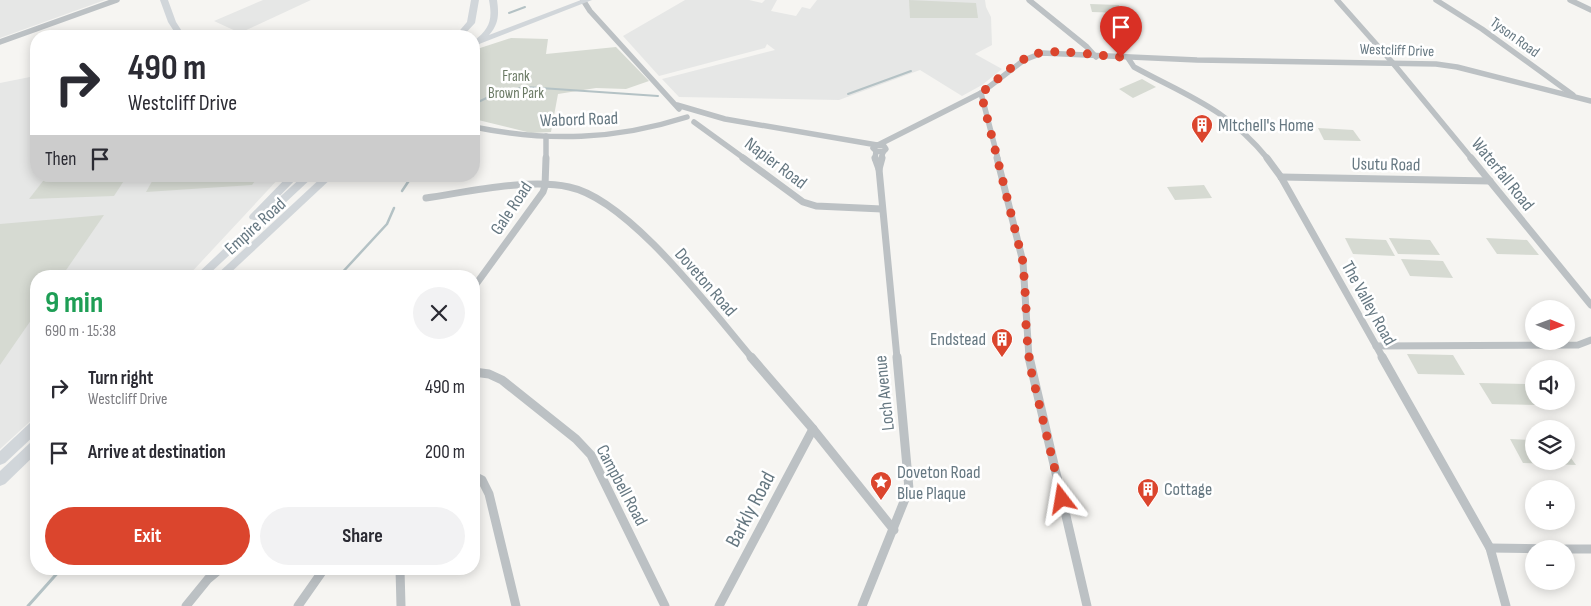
<!DOCTYPE html>
<html lang="en">
<head>
<meta charset="utf-8">
<style>
	body { margin:0; font-family:"Sofia Sans Condensed",sans-serif; background:#f2f2f3; color:#2b2b33; height:100vh; display:flex; flex-direction:column; font-size:19px; white-space:nowrap }
	* { box-sizing:border-box; margin:0 }
	p { font-size:16px; color:#7c7c81 }
	.icon { flex:none; width:28px; height:28px; fill:none; stroke:currentColor; stroke-width:2; stroke-linecap:round; stroke-linejoin:round }
	.map { position:relative; flex:1; overflow:hidden }
	.details { position:absolute; left:30px; top:270px; width:450px; height:305px; display:flex; flex-direction:column; background:#fff; border-radius:20px; box-shadow:0 2px 12px #0003 }
	.details>* { flex:none }
	.hud { position:absolute; left:30px; top:30px; width:450px; height:152px; border-radius:20px; box-shadow:0 2px 12px #0003; background:#fff; color:#2b2b33; overflow:hidden }
	.needle { width:32px; rotate:91deg }
	.buttons { position:absolute; left:1525px; top:300px; display:grid; gap:10px }
	.buttons a { display:grid; place-items:center; width:50px; height:50px; border-radius:50%; background:#fff; box-shadow:0 2px 12px #0003; font-size:25px }
	.pin { position:absolute; display:grid; place-items:center; width:42px; height:42px; color:#fff; margin:-51px -21px; border-radius:50% 50% 50% 0; rotate:-45deg; box-shadow:0 0 5px #0007 }
	.pin .icon { rotate:45deg }
	.me { position:absolute; width:55px; margin:-28px; rotate:346deg; stroke-linejoin:round; filter:drop-shadow(0 0 4px #0008) }
	.turn { display:flex; align-items:center; gap:18px; height:105px; padding:0 15px; font-size:22px }
	.turn .icon { width:65px; height:65px; stroke-width:2.5 }
	.turn b { display:block; font-size:35px; line-height:42px }
	.then { display:flex; align-items:center; height:48px; padding:0 15px; background:#0003; gap:10px; font-size:19px }
	.round { display:grid; place-items:center; flex:none; width:52px; height:52px; border-radius:26px; background:#f2f2f3 }
	.headline { display:flex; align-items:center; justify-content:space-between; height:85px; padding:0 15px }
	h1 { font-size:30px; font-weight:700; line-height:38px; color:#1e9e55 }
	.cta { display:flex; gap:10px; margin-top:auto; padding:10px 15px }
	.cta a { flex:1; height:58px; border-radius:30px; background:#db452d; color:#fff; font-size:20px; font-weight:700; line-height:58px; text-align:center }
	.cta a+a { background:#f2f2f3; color:#2b2b33 }
	ul { padding:0; list-style:none }
	li { display:flex; align-items:center; gap:15px; height:65px; padding:0 15px }
	li div { flex:1 }
	li b { display:block; font-size:19px }
	li em { font-style:normal }
	.map>svg:first-child { display:block }
	.built { fill:#e6e7e6 }
	.green { fill:#d6dad2 }
	.lines { fill:none; stroke-linecap:round; stroke-linejoin:round }
	.stream-far2 { stroke:#b4c2c5; stroke-width:2 }
	.stream-far1 { stroke:#b4c2c5; stroke-width:2.5 }
	.stream { stroke:#b4c2c5; stroke-width:3 }
	.street-far2 { stroke:#bcc1c4; stroke-width:5.5 }
	.street-far1 { stroke:#bcc1c4; stroke-width:7 }
	.street { stroke:#bcc1c4; stroke-width:9 }
	.secondary { fill:#d1d6da; fill-rule:evenodd }
	.route { stroke:#db452d; stroke-width:9; stroke-dasharray:0 16.2 }
	.labels { text-anchor:middle; stroke-width:5; stroke-linejoin:round; paint-order:stroke }
	.far-street-label { font-size:15px; fill:#667882; stroke:#fff }
	.far-park-label { font-size:15px; fill:#6b7a65; stroke:#fff }
	.street-label { font-size:18px; fill:#667882; stroke:#fff }
	.poi-label { font-size:18px; fill:#667882; stroke:#fff; text-anchor:start }
	.near-street-label { font-size:21px; fill:#667882; stroke:#fff }
</style>
</head>
<body>
<div class="map">
<svg width="1591" height="606" viewBox="0 0 1591 606">
	<rect width="100%" height="100%" fill="#f6f5f2"/>
	<g class="built">
		<polygon points="0,0 105,0 0,38"/>
		<polygon points="263,0 311,0 240,33 214,21"/>
		<polygon points="685,0 749,0 762,3 765,0 777,0 771,11 796,16 802,7 810,9 817,0 985,0 986,7 991,17 992,45 975,54 1002,69 982,85 962,96 920,70 839,100 679,97 662,79 775,50 767,44 765,48 659,76 623,36"/>
		<polygon points="35,76 31,91 36,91 36,176 281,176 188,276 36,276 36,416 0,449 0,83"/>
	</g>
	<g class="green">
		<polygon points="909,0 976,3 978,18 910,18"/>
		<polygon points="1090,4 1119,5 1123,13 1092,12"/>
		<polygon points="1105,14 1135,15 1139,23 1108,22"/>
		<polygon points="511,38 548,39 546,54 616,47 649,81 626,89 596,88 558,94 551,132 531,133 474,119 474,52 477,49"/>
		<polygon points="1142,79 1156,87 1133,98 1119,89"/>
		<polygon points="1318,128 1353,130 1361,141 1324,140"/>
		<polygon points="47,176 127,176 114,196 29,199"/>
		<polygon points="155,176 259,176 252,185 146,192"/>
		<polygon points="1204,185 1212,198 1175,200 1167,187"/>
		<polygon points="104,215 62,276 36,276 36,313 0,365 0,224"/>
		<polygon points="1345,238 1386,240 1395,256 1353,254"/>
		<polygon points="1389,238 1430,240 1440,255 1398,254"/>
		<polygon points="1486,238 1527,240 1539,255 1497,254"/>
		<polygon points="1401,259 1443,261 1453,278 1410,276"/>
		<polygon points="1407,354 1453,355 1465,375 1418,374"/>
		<polygon points="1479,383 1526,384 1534,395 1534,401 1538,401 1540,405 1492,404"/>
		<polygon points="1510,439 1534,440 1534,461 1566,461 1566,451 1576,465 1523,463"/>
	</g>
	<g class="lines">
		<g class="stream-far2">
			<polyline points="509,13 525,7"/>
			<polyline points="848,94 911,71"/>
			<polyline points="474,104 499,92 526,87 658,96"/>
		</g>
		<g class="stream-far1">
			<polyline points="402,191 412,176"/>
			<polyline points="339,276 387,224 394,208"/>
		</g>
		<polyline class="stream" points="28,606 61,569"/>
		<g class="street-far2">
			<polyline points="583,0 590,11 679,109"/>
			<polyline points="1029,0 1087,47 1096,57"/>
			<polyline points="1337,0 1392,62 1472,159"/>
			<polyline points="1436,0 1482,29 1573,95"/>
			<polyline points="1570,0 1591,10"/>
			<polyline points="0,42 117,0"/>
			<path d="M1128 58 1134 67C1189 97 1226 108 1268 159"/>
			<polyline points="981,93 998,159"/>
			<polyline points="677,105 725,119 877,145"/>
			<polyline points="694,122 745,159"/>
			<path d="M474 127C548 142 615 140 687 117"/>
			<polygon points="877,145 884,146 886,149 883,152 876,151 873,148"/>
			<polyline points="878,145 981,93 1024,60 1042,53 1197,60 1436,64 1457,67 1591,101"/>
			<polyline points="546,159 546,136"/>
			<polyline points="875,159 876,151"/>
			<polyline points="881,159 883,152"/>
		</g>
		<g class="street-far1">
			<polyline points="743,158 803,202 816,206 882,209"/>
			<polyline points="875,158 879,169"/>
			<polyline points="882,158 879,169 897,358"/>
			<polyline points="997,158 1023,262 1029,358"/>
			<polyline points="1267,158 1281,177 1383,358"/>
			<polyline points="1471,158 1591,305"/>
			<polyline points="1281,177 1490,181"/>
			<path d="M426 198C468 192 528 178 569 187 629 199 712 311 752 358"/>
			<polyline points="474,287 543,192 545,186 546,158"/>
			<polyline points="1376,346 1578,345 1591,340"/>
		</g>
		<g class="street">
			<polyline points="751,357 813,429 894,530"/>
			<polyline points="1029,357 1087,606"/>
			<polyline points="1382,357 1490,548 1506,606"/>
			<polyline points="474,372 489,374 502,380 576,439 591,455 665,606"/>
			<polyline points="474,476 482,480 489,494 516,606"/>
			<polyline points="1490,548 1561,549"/>
			<polyline points="1566,549 1591,549"/>
			<polyline points="400,569 401,606"/>
			<polyline points="186,606 208,579 220,569"/>
			<polyline points="298,606 324,569"/>
			<polyline points="719,606 813,429"/>
			<polyline points="862,606 909,489 897,357"/>
		</g>
		<g class="secondary">
			<polygon points="160,0 168,0 176,22 185,36 177,36 168,22"/>
			<polygon points="471,0 479,0 475,23 463,36 455,36 467,22"/>
			<path d="M489 0H497C499 14 499 24 489 35L581 0H592L474 46V41C489 29 493 21 489 0Z"/>
			<polygon points="288,176 299,176 273,203 303,176 314,176 207,276 195,276 254,220 250,219 249,217 250,215"/>
			<polygon points="323,176 334,176 227,276 215,276"/>
			<polygon points="36,421 36,434 5,463 0,465 0,451 31,422"/>
			<polygon points="36,441 36,454 5,484 0,486 0,471 31,442"/>
		</g>
	</g>
	<g class="lines">
		<path class="route" d="M1062 499 1030 366 1026 328V305L1023 262 981 93C997 81 1015 61 1035 54 1056 48 1098 56 1121 57"/>
	</g>
	<defs>
		<g id="building-pin" transform="scale(1.125)"><path d="M0 17L-7.5 6A9.5 9.5 0 1 1 7.5 6Z" fill="#db452d" stroke="#fff"/><path d="M-4-6H4V6H1V3H-1V6H-4ZM-2.5-4.3h1.7v1.8h-1.7ZM.8-4.3h1.7v1.8H.8ZM-2.5-1h1.7V.8h-1.7ZM.8-1h1.7V.8H.8Z" fill="#fff"/></g>
		<g id="sight-pin" transform="scale(1.125)"><path d="M0 17L-7.5 6A9.5 9.5 0 1 1 7.5 6Z" fill="#db452d" stroke="#fff"/><path d="M0-6L1.8-2.2L6-1.7L2.9 1.2L3.7 5.4L0 3.3L-3.7 5.4L-2.9 1.2L-6-1.7L-1.8-2.2Z" fill="#fff"/></g>
	</defs>
	<g fill-rule="evenodd">
		<use href="#building-pin" x="1202" y="125"/>
		<use href="#building-pin" x="1002" y="339"/>
		<use href="#sight-pin" x="881" y="482"/>
		<use href="#building-pin" x="1148" y="489"/>
	</g>
	<g class="labels">
		<g class="far-street-label">
			<text transform="translate(1515 37) rotate(36)" y="5">Tyson Road</text>
			<text transform="translate(1397 50) rotate(2)" y="5">Westcliff Drive</text>
		</g>
		<g class="far-park-label">
			<text x="516" y="81">Frank<tspan x="516" dy="17">Brown Park</tspan></text>
		</g>
		<g class="street-label">
			<text transform="translate(579 119) rotate(-2)" y="6">Wabord Road</text>
			<text transform="translate(776 163) rotate(37)" y="6">Napier Road</text>
			<text transform="translate(1386 164) rotate(1)" y="6">Usutu Road</text>
			<text transform="translate(1503 174) rotate(51)" y="6">Waterfall Road</text>
			<text transform="translate(511 208) rotate(-56)" y="6">Gale Road</text>
			<text transform="translate(255 226) rotate(-42)" y="6">Empire Road</text>
			<text transform="translate(706 282) rotate(49)" y="6">Doveton Road</text>
			<text transform="translate(1369 303) rotate(61)" y="6">The Valley Road</text>
			<text transform="translate(884 393) rotate(-96)" y="6">Loch Avenue</text>
			<text transform="translate(622 485) rotate(62)" y="6">Campbell Road</text>
		</g>
		<g class="poi-label">
			<text x="1218" y="131">MItchell's Home</text>
			<text x="986" y="345" text-anchor="end">Endstead</text>
			<text x="897" y="478">Doveton Road<tspan x="897" dy="21">Blue Plaque</tspan></text>
			<text x="1164" y="495">Cottage</text>
		</g>
		<g class="near-street-label">
			<text transform="translate(750 509) rotate(-62)" y="7">Barkly Road</text>
		</g>
	</g>
</svg>
<div class="buttons">
<a><svg class="needle" viewBox="-14 -14 28 28"><path d="M0-13l5 13h-10z" fill="#e53935"/><path d="M0 13l5-13h-10z" fill="#7c7c81"/></svg></a>
<a><svg class="icon" aria-label="sound" viewBox="0 0 24 24"><path d="M4 9h4l5-4v14l-5-4H4zM17 9q2 3 0 6"/></svg></a>
<a><svg class="icon" aria-label="layers" viewBox="0 0 24 24"><path d="M12 4l9 5-9 5-9-5zM3 14l9 5 9-5"/></svg></a>
<a>+</a>
<a>−</a>
</div>
<div class="pin" style="left:1121px;top:57px;background:#d93025"><svg class="icon" aria-label="arrive" viewBox="0 0 24 24"><path d="M6 21V4h12l-3 4 3 4H6"/></svg></div>
<svg class="me" style="left:1062px;top:499px" viewBox="-20 -20 40 40"><path d="M0-17L14 15 0 8-14 15z" fill="#db452d" stroke="#fff" stroke-width="4"/></svg>
<div class="hud">
<div class="turn"><svg class="icon" aria-label="right" viewBox="0 0 24 24"><path d="M7 20v-9h11M14 6l5 5-5 5"/></svg><div><b>490 m</b>Westcliff Drive</div></div>
<div class="then">Then<svg class="icon" aria-label="arrive" viewBox="0 0 24 24"><path d="M6 21V4h12l-3 4 3 4H6"/></svg></div>
</div>
<section class="details">
<div class="headline"><div><h1>9 min</h1><p>690 m · 15:38</p></div><a class="round"><svg class="icon" aria-label="close" viewBox="0 0 24 24"><path d="M6 6l12 12M18 6L6 18"/></svg></a></div>
<ul>
<li><svg class="icon" aria-label="right" viewBox="0 0 24 24"><path d="M7 20v-9h11M14 6l5 5-5 5"/></svg><div><b>Turn right</b><p>Westcliff Drive</p></div><em>490 m</em></li>
<li><svg class="icon" aria-label="arrive" viewBox="0 0 24 24"><path d="M6 21V4h12l-3 4 3 4H6"/></svg><div><b>Arrive at destination</b></div><em>200 m</em></li>
</ul>
<div class="cta"><a>Exit</a><a>Share</a></div>
</section>
</div>
</body>
</html>
